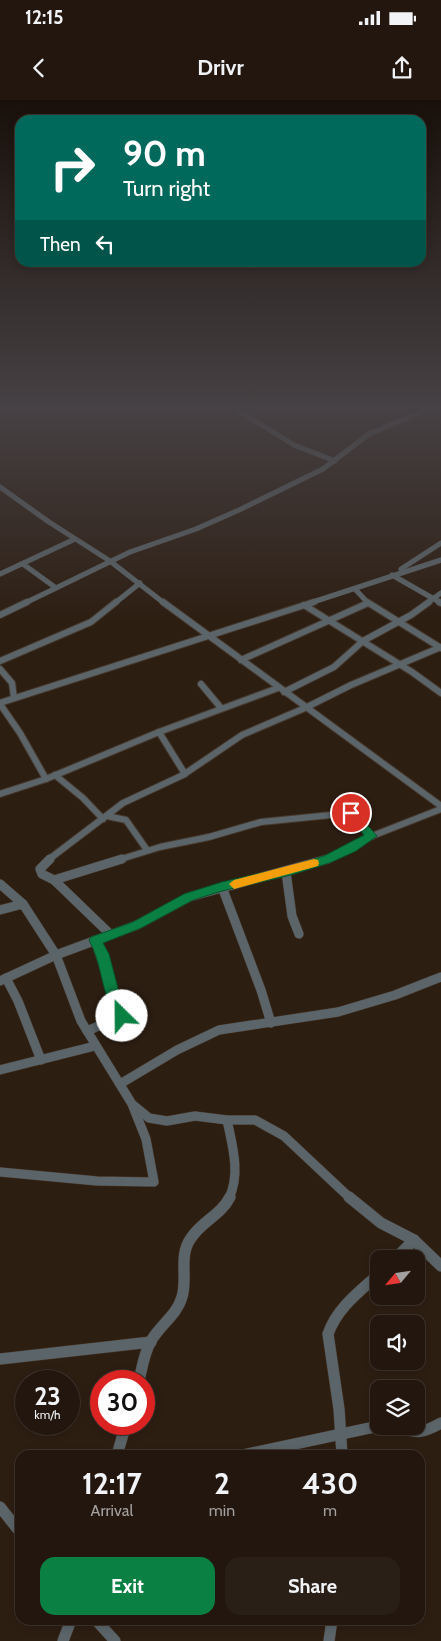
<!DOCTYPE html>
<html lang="en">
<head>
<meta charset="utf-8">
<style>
	body { margin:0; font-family:Cabin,sans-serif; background:#2a1f17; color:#f1f3f6; height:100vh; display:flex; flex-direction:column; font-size:19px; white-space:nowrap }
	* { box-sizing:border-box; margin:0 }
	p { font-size:16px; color:#a29f9e }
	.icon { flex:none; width:28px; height:28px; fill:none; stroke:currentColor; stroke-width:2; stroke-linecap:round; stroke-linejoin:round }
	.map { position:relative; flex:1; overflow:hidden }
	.side { position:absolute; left:15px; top:1350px; width:410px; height:175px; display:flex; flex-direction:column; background:#22160e; border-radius:15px; box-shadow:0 2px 8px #0003,0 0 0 1px #3f352e }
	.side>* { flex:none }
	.top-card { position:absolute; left:15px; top:15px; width:411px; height:152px; border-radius:15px; box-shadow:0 2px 8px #0003,0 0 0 1px #3f352e; background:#00695c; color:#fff; overflow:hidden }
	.needle { width:32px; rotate:241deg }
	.controls { position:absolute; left:370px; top:1150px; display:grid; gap:10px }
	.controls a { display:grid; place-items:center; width:55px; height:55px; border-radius:10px; background:#22160e; box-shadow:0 2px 8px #0003,0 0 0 1px #3f352e; font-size:25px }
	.speed { position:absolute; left:15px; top:1270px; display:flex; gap:10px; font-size:25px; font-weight:700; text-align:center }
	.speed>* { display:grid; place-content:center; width:65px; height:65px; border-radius:50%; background:#22160e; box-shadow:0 2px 8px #0003,0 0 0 1px #3f352e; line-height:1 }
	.speed small { font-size:12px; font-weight:400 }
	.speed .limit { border:8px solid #d22; background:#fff; color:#111 }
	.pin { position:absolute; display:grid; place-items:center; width:42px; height:42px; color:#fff; margin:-21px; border:2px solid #fff; border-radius:50%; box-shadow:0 1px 5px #0007 }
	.me { position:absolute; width:55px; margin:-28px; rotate:337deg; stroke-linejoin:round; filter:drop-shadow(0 0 4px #0008) }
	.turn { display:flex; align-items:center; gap:18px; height:105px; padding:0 25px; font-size:22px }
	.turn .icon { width:65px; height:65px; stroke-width:2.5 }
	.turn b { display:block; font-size:35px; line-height:42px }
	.then { display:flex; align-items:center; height:48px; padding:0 25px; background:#0003; gap:10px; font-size:19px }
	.eta { display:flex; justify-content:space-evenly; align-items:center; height:85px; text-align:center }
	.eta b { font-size:30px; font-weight:800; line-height:35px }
	.button { display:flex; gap:10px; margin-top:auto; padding:10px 25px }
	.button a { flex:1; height:58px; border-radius:15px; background:#0b8043; color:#fff; font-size:20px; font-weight:800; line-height:58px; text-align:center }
	.button a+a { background:#2a1f17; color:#f1f3f6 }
	.status { display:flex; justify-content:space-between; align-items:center; height:35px; padding:0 25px; background:#22160e; direction:ltr }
	.status svg { height:14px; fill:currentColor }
	header { display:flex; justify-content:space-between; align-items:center; height:65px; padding:0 25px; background:#22160e; font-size:22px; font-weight:800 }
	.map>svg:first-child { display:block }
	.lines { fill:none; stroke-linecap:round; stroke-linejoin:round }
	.minor-far3-casing { stroke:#46382d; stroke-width:5.5 }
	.minor-far2-casing { stroke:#46382d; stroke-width:8 }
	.minor-far1-casing { stroke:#46382d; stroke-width:10 }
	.minor-casing { stroke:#46382d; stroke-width:12 }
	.minor-far3 { stroke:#5b6569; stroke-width:5 }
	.minor-far2 { stroke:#5b6569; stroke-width:6 }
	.minor-far1 { stroke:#5b6569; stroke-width:9 }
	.minor { stroke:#5b6569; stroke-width:11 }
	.route { fill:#0b8043; stroke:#07532c }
	.slow { fill:#f59e0b }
</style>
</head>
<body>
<div class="status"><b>12:15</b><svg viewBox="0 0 49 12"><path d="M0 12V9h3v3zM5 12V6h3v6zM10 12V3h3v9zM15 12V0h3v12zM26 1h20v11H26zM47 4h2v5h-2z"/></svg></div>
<header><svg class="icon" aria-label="back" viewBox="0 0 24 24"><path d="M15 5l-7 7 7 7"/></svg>Drivr<svg class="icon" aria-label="share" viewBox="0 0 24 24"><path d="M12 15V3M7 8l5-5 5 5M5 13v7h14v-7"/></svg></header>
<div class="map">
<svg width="441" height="1541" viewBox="0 0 441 1541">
	<rect width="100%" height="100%" fill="#2d1e12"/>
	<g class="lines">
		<g class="minor-far3-casing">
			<g id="minor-far3">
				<polyline points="233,307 294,345 335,361"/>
				<polyline points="0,387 49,422 110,461 164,503"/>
				<polyline points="23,464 56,488 25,503"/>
				<polyline points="401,469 441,443"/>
				<polyline points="0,474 75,439"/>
				<polyline points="392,475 441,503"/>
				<polyline points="56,488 130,452 196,429 239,410 323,369 369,334 433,307"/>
				<polyline points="355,489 368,503"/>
				<polyline points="115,503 140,483"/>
				<polyline points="310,503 441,460"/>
				<polyline points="427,503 441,493"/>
			</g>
		</g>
		<g class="minor-far2-casing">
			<g id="minor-far2">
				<polyline points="163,502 441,706"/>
				<polyline points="367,502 441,548"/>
				<polyline points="439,502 441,503"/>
				<polyline points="304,505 412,572 441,593"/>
				<polyline points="0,515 27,502"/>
				<polyline points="241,560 368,503"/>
				<polyline points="0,561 91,522 116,502"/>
				<polyline points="0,569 12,583 14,598"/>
				<polyline points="201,584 221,608"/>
				<polyline points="284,592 334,567 363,541 411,515 429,502"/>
				<polyline points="0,603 314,502"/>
				<polyline points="0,604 20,633 46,679"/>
				<polyline points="159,632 185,674"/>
				<polyline points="55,675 83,698 103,719"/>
				<polyline points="0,694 46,679 159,632 278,588"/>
				<polyline points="107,716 126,720 147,750"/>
				<polyline points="48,760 123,703 183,675 242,635 305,608 351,585 441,547"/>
				<polyline points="118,760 160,747 209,737 261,722 351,713 372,736"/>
				<polyline points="324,760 372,736 441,709"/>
			</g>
		</g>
		<g class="minor-far1-casing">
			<g id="minor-far1">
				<polyline points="50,759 40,769 42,774 54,780 111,835"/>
				<polyline points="286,772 292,816 299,834"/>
				<polyline points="54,780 122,759"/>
				<polyline points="0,784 23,804 56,855 81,921 132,1004 146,1039 154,1082 97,1081 0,1072"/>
				<polyline points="222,787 261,890 271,923"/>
				<polyline points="0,810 23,804"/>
				<polyline points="6,878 18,901 41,960"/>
				<polyline points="0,881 56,855 137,825 189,797 328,759"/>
				<polyline points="87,931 122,916 123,913 114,896 95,840"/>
				<polyline points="0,970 95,946"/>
				<polyline points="120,984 177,950 219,930 338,912 395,895 441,877"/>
				<polyline points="133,1005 149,1018 167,1021 195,1016 227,1020 255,1020 284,1036 350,1098"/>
				<path d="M227 1020C232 1044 241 1074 229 1098"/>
			</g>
		</g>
		<g class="minor-casing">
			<g id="minor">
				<polyline points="349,1097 381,1123 414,1140 441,1166"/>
				<polyline points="395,1159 414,1140"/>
				<polyline points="0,1259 151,1242"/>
				<path d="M139 1281C142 1268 144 1253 151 1241 160 1225 177 1215 182 1197 188 1178 178 1156 191 1138 202 1121 221 1115 230 1097"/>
				<path d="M399 1326C416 1335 425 1332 441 1323"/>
				<polyline points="117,1355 126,1324"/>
				<polyline points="243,1355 379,1326"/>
				<path d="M342 1355 339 1309 328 1234C337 1208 359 1192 379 1174"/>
				<polyline points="0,1407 20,1432"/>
				<polyline points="96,1520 115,1541"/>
				<polyline points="63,1541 71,1520"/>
				<polyline points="329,1541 332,1520"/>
			</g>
		</g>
		<use href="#minor-far3" class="minor-far3"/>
		<use href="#minor-far2" class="minor-far2"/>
		<use href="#minor-far1" class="minor-far1"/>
		<use href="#minor" class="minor"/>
	</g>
	<linearGradient id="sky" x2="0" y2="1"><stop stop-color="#19100a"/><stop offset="0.59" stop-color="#464144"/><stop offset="1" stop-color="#464144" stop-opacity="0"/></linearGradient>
	<rect width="441" height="522" fill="url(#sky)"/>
	<path class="route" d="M351 709 354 710 377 736 356 751 332 762 291 775 222 791 193 800 141 828 103 843 109 854 121 900 129 913 127 920 122 922 118 920C115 915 111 908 109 903 101 882 100 860 89 840L91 837 133 822 184 794 222 782 291 766 324 756 364 735 345 713Z"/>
	<polygon class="slow" points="314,759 318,760 319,763 318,766 234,789 229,784 234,780"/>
</svg>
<div class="controls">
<a><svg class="needle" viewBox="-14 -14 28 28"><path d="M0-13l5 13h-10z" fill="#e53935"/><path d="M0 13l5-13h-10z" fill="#a29f9e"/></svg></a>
<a><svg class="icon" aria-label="sound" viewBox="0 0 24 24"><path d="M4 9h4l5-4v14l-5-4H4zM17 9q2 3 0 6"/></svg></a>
<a><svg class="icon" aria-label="layers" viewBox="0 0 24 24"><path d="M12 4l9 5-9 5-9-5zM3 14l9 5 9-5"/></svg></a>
</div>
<div class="speed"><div>23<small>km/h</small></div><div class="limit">30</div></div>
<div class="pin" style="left:351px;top:713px;background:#d93025"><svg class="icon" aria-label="arrive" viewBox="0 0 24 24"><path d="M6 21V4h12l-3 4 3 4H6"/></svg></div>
<svg class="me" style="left:122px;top:916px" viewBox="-20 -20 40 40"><circle r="19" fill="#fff"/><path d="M0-13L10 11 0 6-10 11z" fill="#0b8043"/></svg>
<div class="top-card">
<div class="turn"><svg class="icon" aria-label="right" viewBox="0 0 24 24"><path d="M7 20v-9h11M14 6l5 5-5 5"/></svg><div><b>90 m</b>Turn right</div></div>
<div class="then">Then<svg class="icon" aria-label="left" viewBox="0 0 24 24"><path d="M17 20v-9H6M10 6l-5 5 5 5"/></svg></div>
</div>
<section class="side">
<div class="eta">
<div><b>12:17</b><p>Arrival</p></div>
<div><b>2</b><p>min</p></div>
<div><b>430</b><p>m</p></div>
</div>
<div class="button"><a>Exit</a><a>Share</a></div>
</section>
</div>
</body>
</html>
